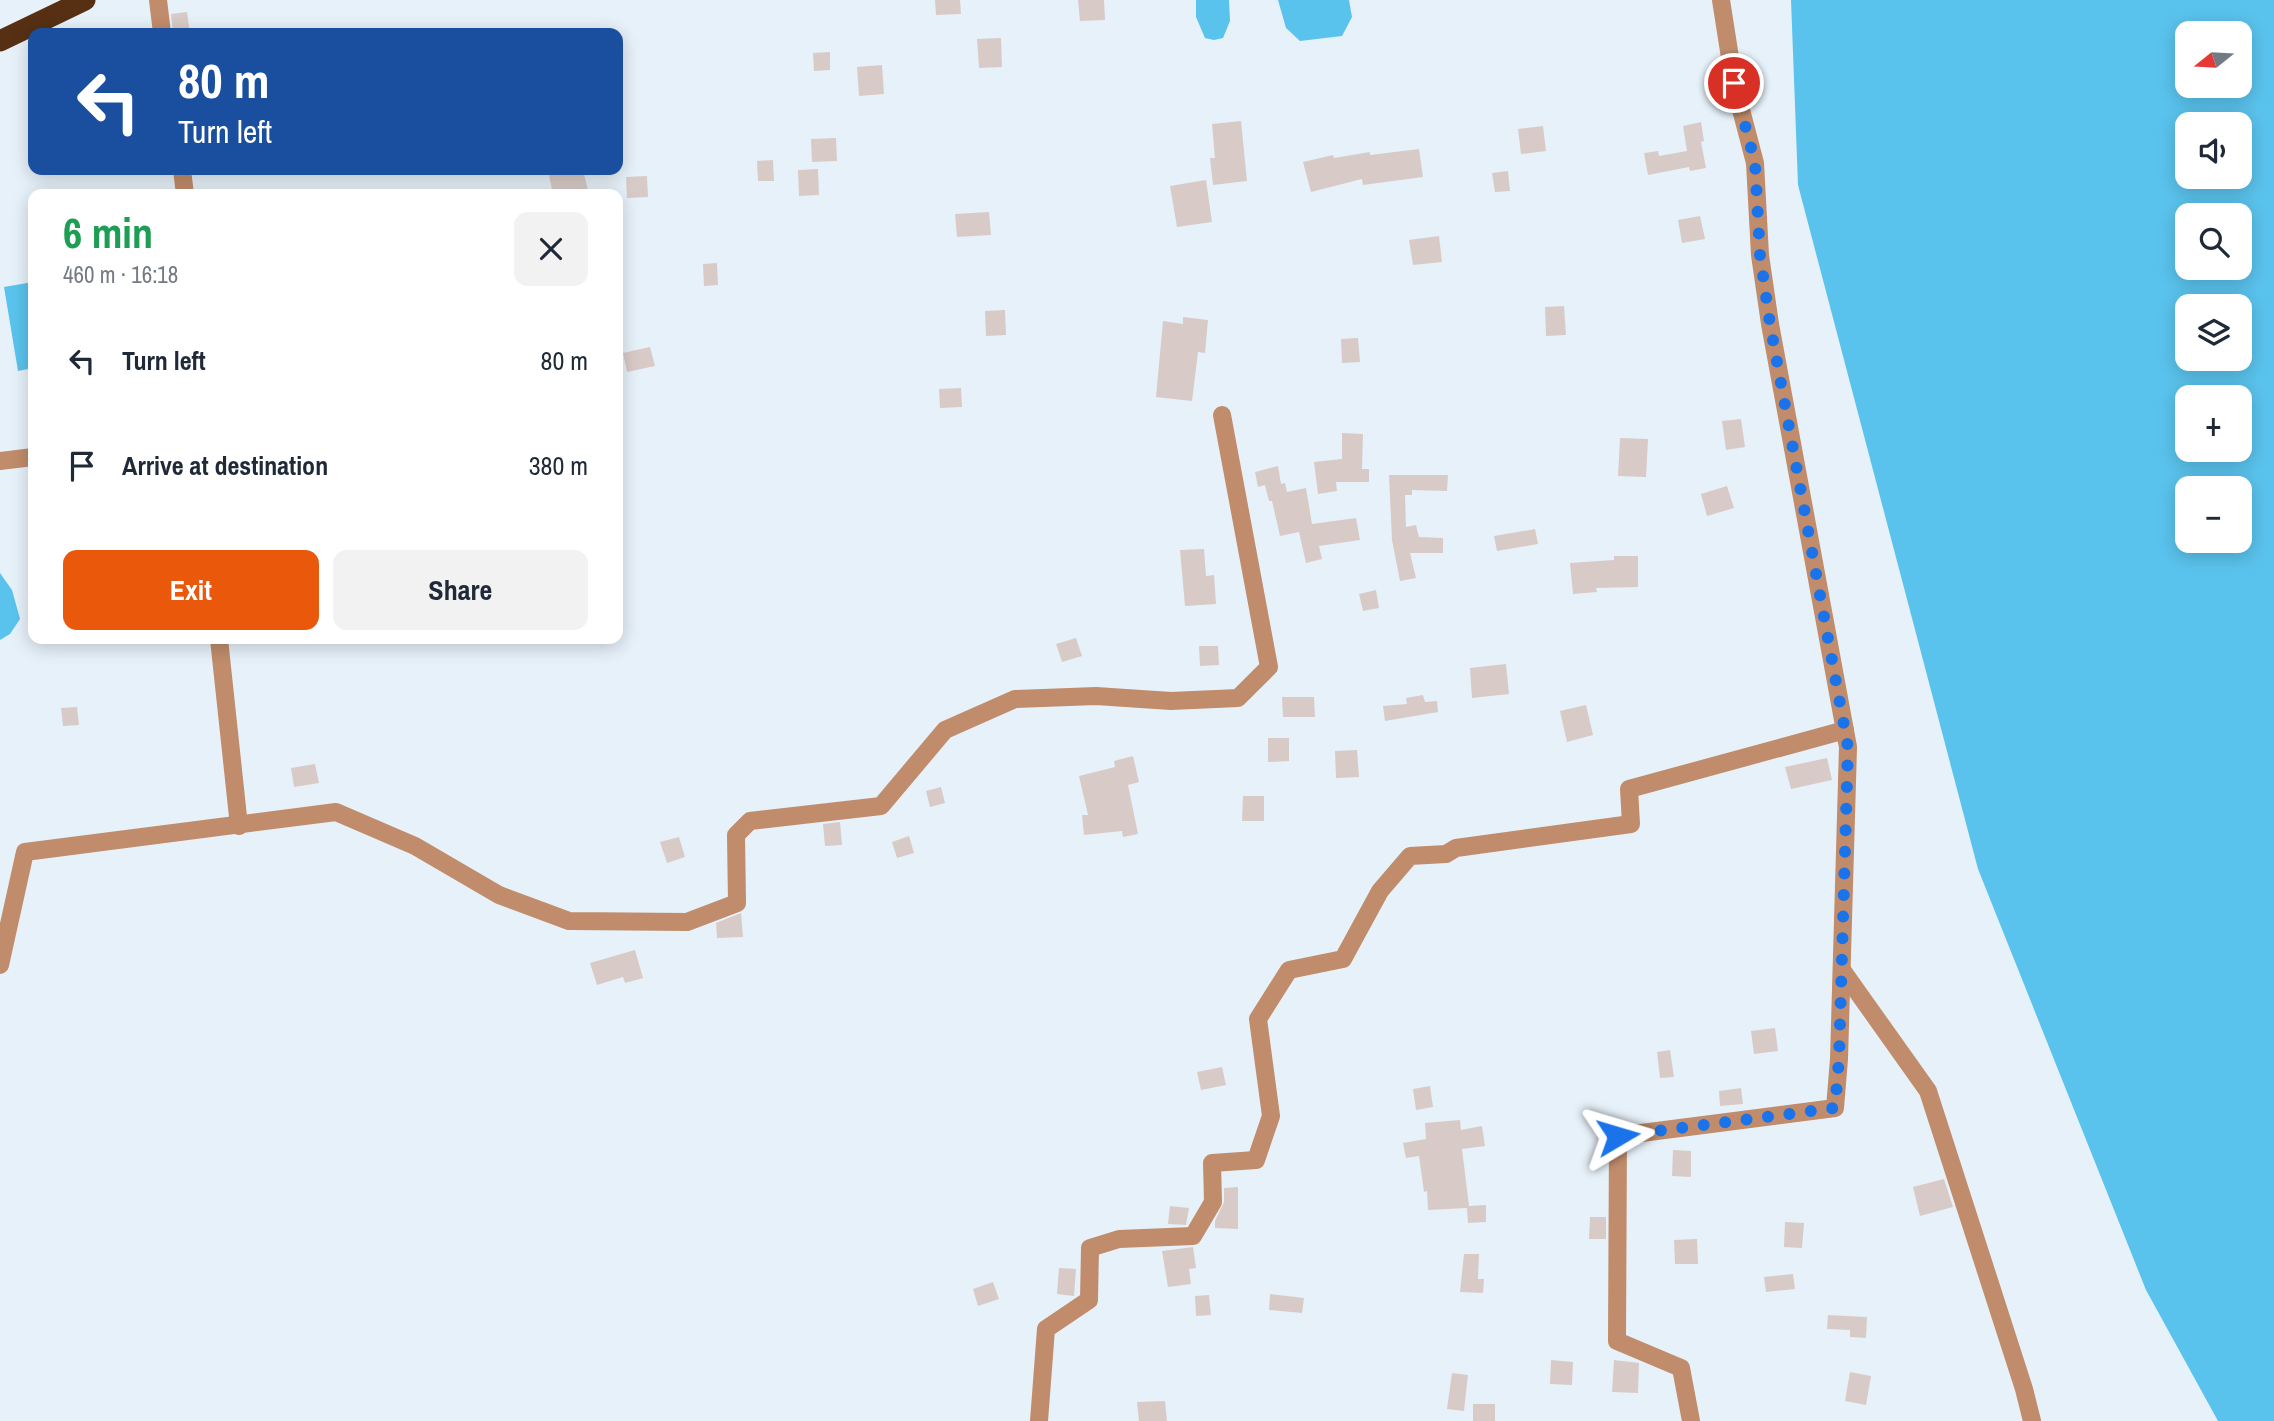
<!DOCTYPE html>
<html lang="en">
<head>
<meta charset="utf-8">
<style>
	body { margin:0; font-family:"Archivo Narrow",sans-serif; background:#f2f2f3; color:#1f2937; height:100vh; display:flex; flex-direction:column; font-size:26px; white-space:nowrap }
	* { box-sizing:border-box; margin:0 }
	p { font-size:23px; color:#747a83 }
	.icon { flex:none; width:38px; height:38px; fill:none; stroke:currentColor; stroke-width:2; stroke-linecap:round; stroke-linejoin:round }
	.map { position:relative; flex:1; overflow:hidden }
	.panel { position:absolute; left:28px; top:189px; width:595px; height:455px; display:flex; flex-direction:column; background:#fff; border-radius:14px; box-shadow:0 4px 18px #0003 }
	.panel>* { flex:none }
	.banner { position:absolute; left:28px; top:28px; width:595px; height:147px; border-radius:14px; box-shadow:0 4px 18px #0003; background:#1a4fa0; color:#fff; overflow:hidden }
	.needle { width:46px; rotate:252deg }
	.controls { position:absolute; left:2175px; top:21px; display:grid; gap:14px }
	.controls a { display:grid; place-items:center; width:77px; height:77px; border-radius:14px; background:#fff; box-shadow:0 4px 18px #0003; font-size:35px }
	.pin { position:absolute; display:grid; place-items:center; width:60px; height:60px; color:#fff; margin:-30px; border:4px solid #fff; border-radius:50%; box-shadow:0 2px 7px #0007 }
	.me { position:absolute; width:77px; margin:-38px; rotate:83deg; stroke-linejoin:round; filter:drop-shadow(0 0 5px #0008) }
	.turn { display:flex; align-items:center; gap:24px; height:147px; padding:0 35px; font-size:32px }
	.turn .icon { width:91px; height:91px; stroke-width:2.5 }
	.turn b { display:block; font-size:49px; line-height:60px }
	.round { display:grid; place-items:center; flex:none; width:74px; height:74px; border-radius:14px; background:#f2f2f3 }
	.headline { display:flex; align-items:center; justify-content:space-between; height:119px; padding:0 35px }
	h1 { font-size:42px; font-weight:800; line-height:52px; color:#1e9e55 }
	.button { display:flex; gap:14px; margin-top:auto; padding:14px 35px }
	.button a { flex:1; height:80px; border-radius:14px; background:#ea580c; color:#fff; font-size:28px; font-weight:800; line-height:80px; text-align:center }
	.button a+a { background:#f2f2f3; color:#1f2937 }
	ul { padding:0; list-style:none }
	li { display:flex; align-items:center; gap:21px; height:105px; padding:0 35px }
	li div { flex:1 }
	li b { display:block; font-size:26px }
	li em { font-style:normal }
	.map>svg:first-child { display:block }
	.water { fill:#5ac3ed; fill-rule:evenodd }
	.building { fill:#d8cbc7 }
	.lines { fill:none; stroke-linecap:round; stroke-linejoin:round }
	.street { stroke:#c08c6b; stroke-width:18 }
	.highway { stroke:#573014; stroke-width:21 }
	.route { stroke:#1a73e8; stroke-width:12; stroke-dasharray:0 21.6 }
</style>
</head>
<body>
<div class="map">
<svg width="2274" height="1421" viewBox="0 0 2274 1421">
	<rect width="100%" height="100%" fill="#e7f1f9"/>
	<g class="water">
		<polygon points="1196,0 1229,0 1230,21 1223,38 1214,40 1205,38 1196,17"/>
		<polygon points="1278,0 1349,0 1352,17 1342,36 1300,41 1286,28"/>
		<path d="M1791 0H2274V1421H2218L2146 1290 1978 869 1798 185ZM2240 33V86H2188V33ZM2240 124V177H2188V124ZM2240 215V268H2188V215ZM2240 306V359H2188V306ZM2188 397H2240V450H2188ZM2188 488H2240V541H2188Z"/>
		<polygon points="33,282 33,368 18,371 4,287"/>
		<polygon points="0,573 12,590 20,619 10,634 0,640"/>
	</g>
	<g class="building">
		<polygon points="935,0 960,0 961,14 936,15"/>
		<polygon points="1078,0 1104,0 1105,20 1080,21"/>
		<polygon points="187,12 190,33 173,33 171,14"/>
		<polygon points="1001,38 1002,67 979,68 977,39"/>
		<polygon points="830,52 830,70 814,71 813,53"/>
		<polygon points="882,65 884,94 859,96 857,67"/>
		<polygon points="1241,121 1247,181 1213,185 1210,158 1215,158 1212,124"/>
		<polygon points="1701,122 1704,141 1701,142 1706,168 1690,171 1689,167 1648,175 1644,153 1658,151 1659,156 1687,151 1683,126"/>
		<polygon points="1543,126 1546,151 1521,154 1518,129"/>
		<polygon points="836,138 837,161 812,162 811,139"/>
		<polygon points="1419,149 1423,177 1363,185 1362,179 1311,192 1303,162 1333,155 1334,158 1370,152 1370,155"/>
		<polygon points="773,160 774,181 758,181 757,161"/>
		<polygon points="818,169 819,195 799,196 798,170"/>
		<polygon points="570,170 583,170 589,194 553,194 549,175"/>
		<polygon points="1508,171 1510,191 1495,192 1492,173"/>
		<polygon points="647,176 648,197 627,198 626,177"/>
		<polygon points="1206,180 1212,222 1177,227 1170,186"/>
		<polygon points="989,212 991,235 957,237 955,214"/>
		<polygon points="1700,216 1705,239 1682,243 1678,220"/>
		<polygon points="1439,236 1442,262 1413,265 1409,240"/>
		<polygon points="717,263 718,285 704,286 703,264"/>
		<polygon points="1564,306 1566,335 1546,336 1545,307"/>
		<polygon points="1005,310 1006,335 986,336 985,311"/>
		<polygon points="1183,317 1208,320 1205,353 1198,352 1192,401 1156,397 1163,321 1183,324"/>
		<polygon points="1358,338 1360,362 1342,363 1341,339"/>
		<polygon points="650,347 655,366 627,372 623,353"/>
		<polygon points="961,388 962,407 940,408 939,389"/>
		<polygon points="1741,419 1745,447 1726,450 1722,421"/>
		<polygon points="1342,433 1363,434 1362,469 1369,469 1369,482 1336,482 1337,491 1318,494 1314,462 1342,459"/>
		<polygon points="1620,438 1648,439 1646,477 1618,476"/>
		<polygon points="1278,466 1281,484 1285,483 1287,492 1306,488 1312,524 1356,518 1360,540 1319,546 1322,559 1306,563 1299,532 1280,536 1272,501 1269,501 1265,485 1258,487 1255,472"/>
		<polygon points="1389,475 1448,475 1447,491 1412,490 1412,495 1405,495 1406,527 1416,525 1419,537 1443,538 1443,553 1410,553 1416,578 1400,581 1392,540"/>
		<polygon points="1727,486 1734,508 1707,516 1701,494"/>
		<polygon points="1535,529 1538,544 1497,551 1494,536"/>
		<polygon points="1204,549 1206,576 1214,575 1216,604 1185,606 1180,550"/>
		<polygon points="1614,556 1638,556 1638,587 1596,588 1597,592 1573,594 1570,563 1614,560"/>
		<polygon points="1376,590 1379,608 1363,611 1359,594"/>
		<polygon points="1076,638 1082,656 1062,662 1056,644"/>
		<polygon points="1199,646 1218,646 1219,665 1200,666"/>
		<polygon points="1506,664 1509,694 1472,698 1470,668"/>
		<polygon points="1423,695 1425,702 1437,701 1438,712 1385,721 1383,706 1407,704 1406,698"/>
		<polygon points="1282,697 1314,697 1315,717 1283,717"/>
		<polygon points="1586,705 1593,735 1567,742 1560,711"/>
		<polygon points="77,707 79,725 63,726 61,708"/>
		<polygon points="1268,738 1289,738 1289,761 1268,762"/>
		<polygon points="1357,750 1359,777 1336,778 1335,751"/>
		<polygon points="1133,756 1139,782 1128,785 1138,834 1123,837 1122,831 1084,835 1082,815 1088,815 1079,776 1115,767 1114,761"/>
		<polygon points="1827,758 1832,780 1791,789 1785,767"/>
		<polygon points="315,764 319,783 294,787 291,768"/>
		<polygon points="941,787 945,803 930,807 926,791"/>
		<polygon points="1243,796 1264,796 1264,821 1242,821"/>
		<polygon points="840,822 842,845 825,846 823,824"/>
		<polygon points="909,836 914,853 897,858 892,842"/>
		<polygon points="679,837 685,857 667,863 660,842"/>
		<polygon points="741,913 743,937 717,938 716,923"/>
		<polygon points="635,950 643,978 625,983 623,977 597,985 590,963"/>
		<polygon points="1775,1028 1778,1051 1754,1054 1751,1031"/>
		<polygon points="1670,1050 1674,1077 1660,1078 1657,1052"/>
		<polygon points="1222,1067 1226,1085 1201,1090 1197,1072"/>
		<polygon points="1430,1086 1433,1107 1416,1110 1413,1089"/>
		<polygon points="1741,1088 1743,1104 1720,1106 1719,1091"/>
		<polygon points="1460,1120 1461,1130 1482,1126 1485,1146 1462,1149 1469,1206 1486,1205 1486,1222 1468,1223 1467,1208 1428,1210 1427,1191 1424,1192 1419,1156 1406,1158 1403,1143 1426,1139 1425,1123"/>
		<polygon points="1673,1150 1691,1151 1691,1177 1672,1176"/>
		<polygon points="1944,1179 1953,1207 1920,1216 1913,1187"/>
		<polygon points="1238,1187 1238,1229 1215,1228 1215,1221 1224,1202 1224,1188"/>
		<polygon points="1170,1206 1189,1208 1186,1225 1168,1224"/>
		<polygon points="1590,1217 1606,1217 1606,1239 1589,1239"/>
		<polygon points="1785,1222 1804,1223 1802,1248 1784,1247"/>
		<polygon points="1697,1239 1698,1264 1675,1264 1674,1240"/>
		<polygon points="1193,1247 1196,1268 1189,1269 1191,1284 1168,1287 1162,1251"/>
		<polygon points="1464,1254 1479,1254 1478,1279 1484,1279 1483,1293 1460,1292"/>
		<polygon points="1059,1268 1076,1269 1074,1296 1057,1294"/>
		<polygon points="1793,1274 1795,1289 1766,1292 1764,1277"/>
		<polygon points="993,1282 999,1299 978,1306 973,1289"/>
		<polygon points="1270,1294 1304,1298 1302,1313 1269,1310"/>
		<polygon points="1209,1295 1211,1315 1196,1316 1195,1296"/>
		<polygon points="1828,1315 1867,1317 1866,1338 1850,1337 1850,1330 1827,1329"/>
		<polygon points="1551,1360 1573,1362 1572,1385 1550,1384"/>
		<polygon points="1614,1360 1639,1363 1638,1393 1612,1392"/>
		<polygon points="1850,1372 1871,1376 1866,1405 1845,1401"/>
		<polygon points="1452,1373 1468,1375 1464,1411 1447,1409"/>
		<polygon points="1165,1401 1167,1421 1139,1421 1137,1402"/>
		<rect x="1473" y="1404" width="22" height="17"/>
	</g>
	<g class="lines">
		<g class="street">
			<polyline points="158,0 162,33"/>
			<polyline points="182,170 185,194"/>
			<polyline points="0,461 33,457"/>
			<polyline points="219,639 239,826"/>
			<polyline points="0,965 25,852 336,812 415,846 499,895 569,921 687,922 737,903 736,835 750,821 881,806 945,730 1015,699 1096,696 1171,701 1238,698 1269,667 1222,415"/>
			<polyline points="1842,970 1928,1091 2024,1389 2032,1421"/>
			<polyline points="1039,1421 1046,1329 1089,1300 1090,1248 1119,1239 1193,1236 1213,1202 1212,1163 1256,1160 1271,1116 1258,1019 1289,970 1343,959 1380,891 1410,856 1446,854 1456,848 1631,824 1629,789 1845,730"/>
			<polyline points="1691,1421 1681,1368 1617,1341 1618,1136 1835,1108 1839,1059 1848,747 1770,324 1760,255 1755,163 1734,83 1721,0"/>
		</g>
		<polyline class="highway" points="0,41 85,0"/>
	</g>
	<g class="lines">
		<polyline class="route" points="1618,1136 1835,1108 1839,1059 1848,747 1770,324 1760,255 1755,163 1734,83"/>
	</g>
</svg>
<div class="controls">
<a><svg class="needle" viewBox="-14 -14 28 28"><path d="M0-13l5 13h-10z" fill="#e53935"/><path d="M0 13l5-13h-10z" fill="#747a83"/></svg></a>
<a><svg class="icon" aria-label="sound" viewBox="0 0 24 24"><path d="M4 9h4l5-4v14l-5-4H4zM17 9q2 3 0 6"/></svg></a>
<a><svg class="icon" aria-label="search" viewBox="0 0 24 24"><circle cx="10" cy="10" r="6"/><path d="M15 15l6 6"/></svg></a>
<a><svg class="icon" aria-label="layers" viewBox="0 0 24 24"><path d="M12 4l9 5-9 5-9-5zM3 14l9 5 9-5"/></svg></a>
<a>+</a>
<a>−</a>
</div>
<div class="pin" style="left:1734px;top:83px;background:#d93025"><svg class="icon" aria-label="arrive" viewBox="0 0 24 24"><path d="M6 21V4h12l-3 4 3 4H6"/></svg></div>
<svg class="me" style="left:1618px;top:1136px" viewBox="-20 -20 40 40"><path d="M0-17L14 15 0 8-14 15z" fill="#1a73e8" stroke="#fff" stroke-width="4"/></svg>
<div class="banner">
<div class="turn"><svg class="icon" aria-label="left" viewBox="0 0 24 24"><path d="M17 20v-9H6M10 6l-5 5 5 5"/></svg><div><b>80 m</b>Turn left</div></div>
</div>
<section class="panel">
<div class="headline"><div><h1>6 min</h1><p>460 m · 16:18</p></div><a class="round"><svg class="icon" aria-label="close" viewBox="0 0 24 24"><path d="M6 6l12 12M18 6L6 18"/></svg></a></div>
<ul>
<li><svg class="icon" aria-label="left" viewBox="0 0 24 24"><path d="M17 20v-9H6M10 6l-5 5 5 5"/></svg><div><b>Turn left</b></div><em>80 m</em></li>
<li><svg class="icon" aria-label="arrive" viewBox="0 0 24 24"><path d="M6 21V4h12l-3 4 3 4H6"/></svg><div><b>Arrive at destination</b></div><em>380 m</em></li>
</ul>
<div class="button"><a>Exit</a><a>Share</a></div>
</section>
</div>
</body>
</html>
